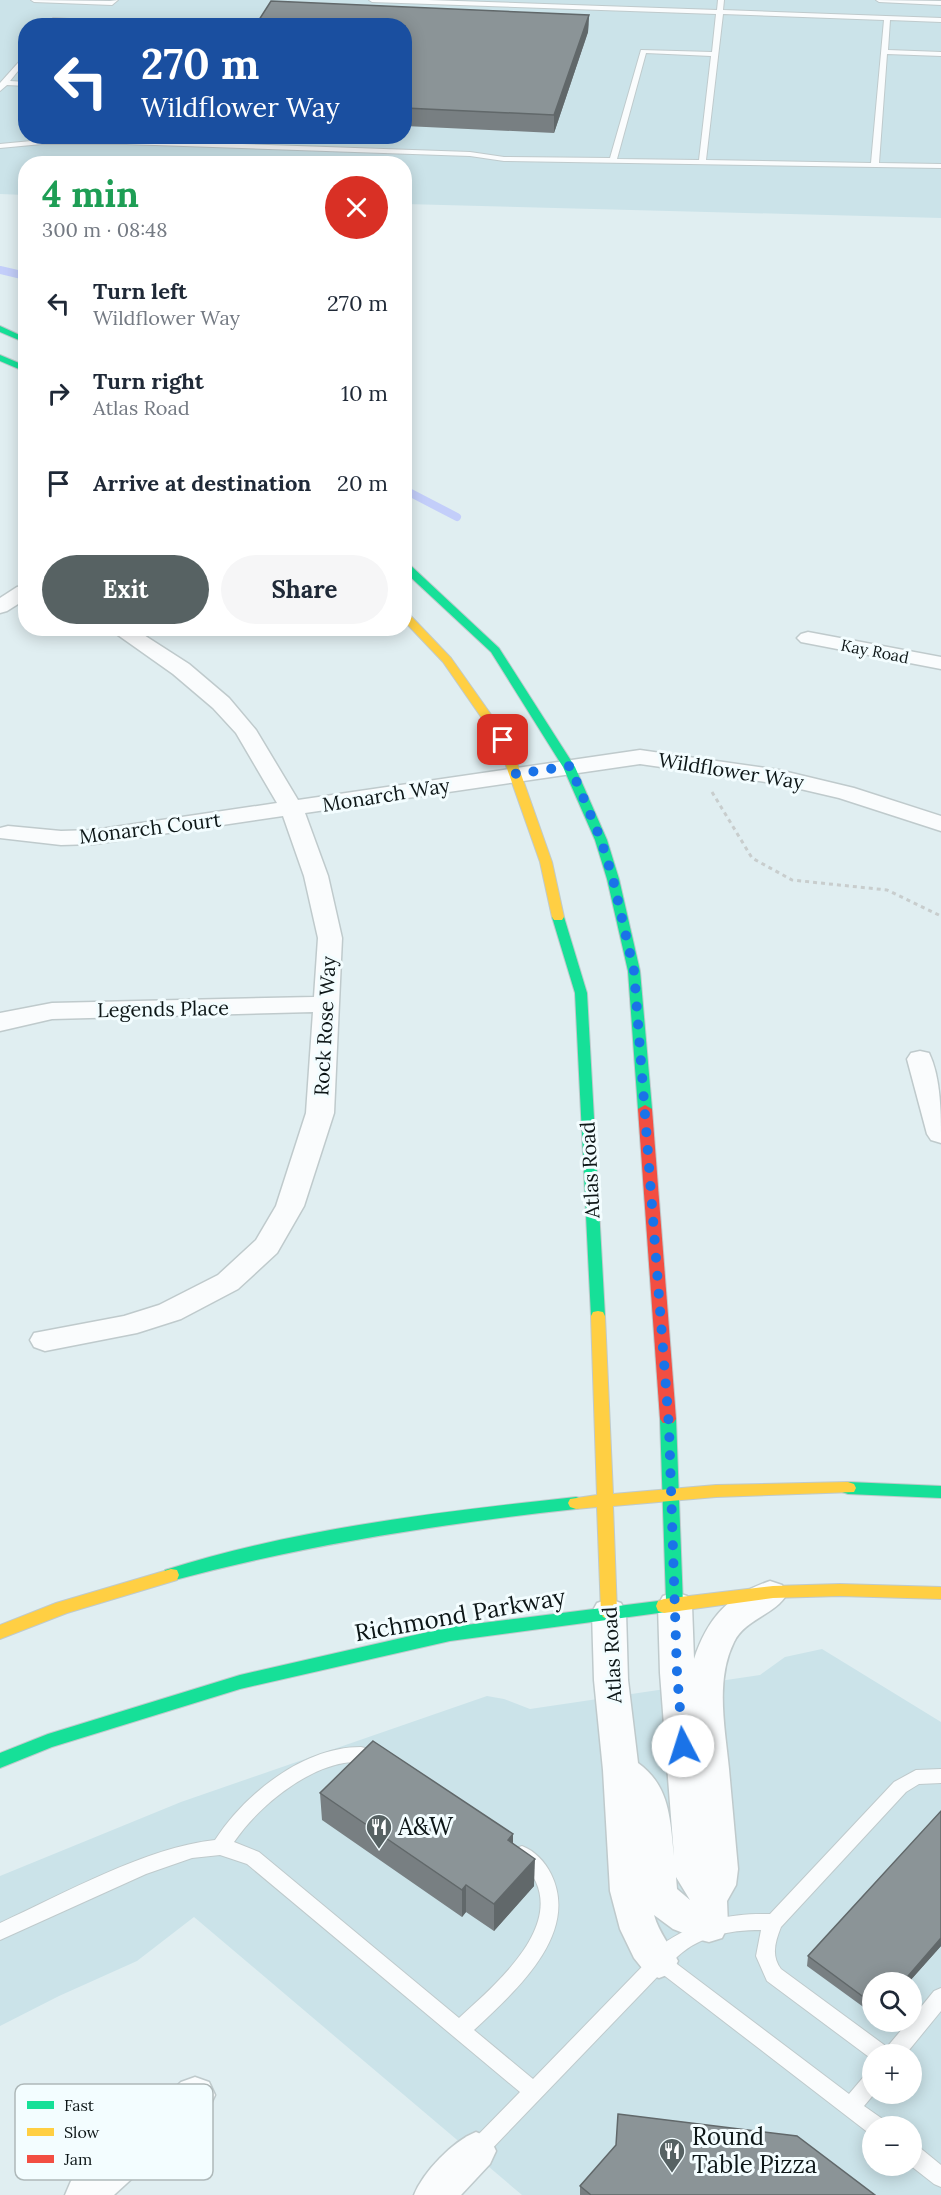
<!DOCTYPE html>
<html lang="en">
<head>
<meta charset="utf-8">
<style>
	body { margin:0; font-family:Lora,serif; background:#f6f6f7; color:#1f2937; height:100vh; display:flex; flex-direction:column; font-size:22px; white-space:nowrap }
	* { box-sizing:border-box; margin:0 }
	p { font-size:20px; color:#747a83 }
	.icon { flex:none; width:33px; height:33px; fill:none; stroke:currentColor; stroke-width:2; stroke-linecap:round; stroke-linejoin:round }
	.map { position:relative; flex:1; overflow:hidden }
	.panel { position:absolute; left:18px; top:156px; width:394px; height:480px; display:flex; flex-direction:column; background:#fff; border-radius:24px; box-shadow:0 3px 15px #0003 }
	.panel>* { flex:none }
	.hud { position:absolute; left:18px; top:18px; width:394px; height:126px; border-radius:24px; box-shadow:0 3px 15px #0003; background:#1a4fa0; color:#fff; overflow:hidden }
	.tools { position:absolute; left:862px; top:1972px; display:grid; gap:12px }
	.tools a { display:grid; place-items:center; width:60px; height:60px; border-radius:50%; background:#fff; box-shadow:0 3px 15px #0003; font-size:30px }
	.pin { position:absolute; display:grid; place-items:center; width:51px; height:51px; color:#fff; margin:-26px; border-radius:12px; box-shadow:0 3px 9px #0006 }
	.me { position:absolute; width:66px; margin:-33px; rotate:355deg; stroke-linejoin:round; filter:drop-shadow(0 0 4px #0008) }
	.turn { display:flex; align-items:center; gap:21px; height:126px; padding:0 24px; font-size:27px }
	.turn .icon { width:78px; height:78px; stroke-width:2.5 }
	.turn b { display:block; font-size:42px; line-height:51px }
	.round { display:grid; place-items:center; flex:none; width:63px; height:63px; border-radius:32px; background:#f6f6f7 }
	.summary { display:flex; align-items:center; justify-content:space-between; height:102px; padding:0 24px }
	h1 { font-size:36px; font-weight:700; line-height:45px; color:#1e9e55 }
	.cta { display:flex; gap:12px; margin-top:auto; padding:12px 24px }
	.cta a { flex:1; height:69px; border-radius:36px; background:#576263; color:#fff; font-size:24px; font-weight:700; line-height:69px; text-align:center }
	.cta a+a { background:#f6f6f7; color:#1f2937 }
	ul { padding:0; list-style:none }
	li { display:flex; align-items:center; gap:18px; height:90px; padding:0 24px }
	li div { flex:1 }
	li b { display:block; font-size:22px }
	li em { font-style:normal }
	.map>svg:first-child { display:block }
	.built { fill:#cbe3e9; fill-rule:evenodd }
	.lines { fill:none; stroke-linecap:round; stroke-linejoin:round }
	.stream { stroke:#c3cefa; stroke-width:8 }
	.lane-casing { stroke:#bfcacc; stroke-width:2 }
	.street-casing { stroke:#bfcacc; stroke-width:3 }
	.fast-casing { stroke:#bfcacc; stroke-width:2 }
	.slow-casing { stroke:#bfcacc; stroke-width:2 }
	.jam-casing { stroke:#bfcacc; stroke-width:2 }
	.path { stroke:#c8cdcd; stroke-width:3; stroke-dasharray:4 4; stroke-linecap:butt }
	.lane { fill:#fafcfd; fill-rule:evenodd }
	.street { fill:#fafcfd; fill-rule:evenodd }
	.fast { fill:#16e098; fill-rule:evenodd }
	.slow { fill:#ffcf43; fill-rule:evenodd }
	.jam { fill:#f24e42; fill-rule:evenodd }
	.wall { fill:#787f82 }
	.shaded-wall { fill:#61686a }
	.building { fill:#8b9497; stroke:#61686a; stroke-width:1.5 }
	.route { stroke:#1a73e8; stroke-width:10; stroke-dasharray:0 18 }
	.labels { text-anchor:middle; stroke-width:6; stroke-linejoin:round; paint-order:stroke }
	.far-street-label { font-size:16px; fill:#0d1617; stroke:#f3fdff }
	.street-label { font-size:20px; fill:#0d1617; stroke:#f3fdff }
	.near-street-label { font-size:24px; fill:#0d1617; stroke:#f3fdff }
	.near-poi-label { font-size:24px; fill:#0d1617; stroke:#f3fdff; text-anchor:start }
	.key { fill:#f3fdff; stroke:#aeb8b9; stroke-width:1.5 }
	.key-label { font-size:16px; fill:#0d1617 }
</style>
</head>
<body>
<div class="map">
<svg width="941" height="2195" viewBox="0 0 941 2195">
	<rect width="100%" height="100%" fill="#e0eef1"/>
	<g class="built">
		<path d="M0 0H941V218L405 204V164H26L25 195 0 194ZM26 26H405V136H26Z"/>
		<path d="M822 1649 941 1722V2195H522L194 1917 137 1961 59 1996 0 2026V1876L181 1802 487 1696 504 1699 530 1709 760 1675 785 1657ZM873 1983H912V2022H873ZM873 2055H912V2094H873ZM873 2127H912V2166H873Z"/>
	</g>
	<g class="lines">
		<g class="stream">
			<polyline points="0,270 26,276"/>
			<polyline points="405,490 457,517"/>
		</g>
		<g class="lane-casing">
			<g id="lane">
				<polygon points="31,0 110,1 118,0 112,5 34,2"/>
				<path d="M369 0H428L717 10 718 0H724L723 10 941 18V22L890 20 888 50 941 52V56L887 54 879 163 941 164V168L504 161 470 156 126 144H42L0 148V144L42 140H123L124 136H132L130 140 470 152 504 157 610 158 641 50 712 52 716 14 372 2ZM723 14 884 20 871 163 706 160ZM646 53 711 56 699 160 617 159Z"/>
				<polygon points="876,0 941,1 941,5 879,2"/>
				<polygon points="53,18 151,24 154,26 110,26 51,21"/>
				<polygon points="26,54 26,61 10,81 26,82 26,86 7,85 0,91 0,83"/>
				<path d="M361 1747 385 1753 388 1758 385 1763C373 1767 358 1760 344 1763 303 1770 257 1808 234 1842L259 1852 459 2018C491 1988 559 1933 536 1882 531 1870 518 1865 513 1854L516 1848 522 1846C535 1851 545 1862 551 1874 581 1935 513 1993 474 2030L533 2079 667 1941C700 1920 731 1913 770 1914L894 1782 916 1770 941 1769V1783L919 1784 906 1792 781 1927C775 1942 771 1956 781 1969L887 2047 908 2022H912V2018L934 1991 941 1988V2011L905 2055H873V2060L767 1981 756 1956 761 1930C728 1930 697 1936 673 1961L849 2094 866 2074 873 2071 874 2094 864 2106 884 2120 887 2127H873V2135L870 2134 661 1973 485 2156 478 2158 471 2156 468 2149 471 2142 520 2092 247 1864 220 1855 192 1858 146 1874 0 1940V1923C63 1894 147 1847 215 1840 245 1794 303 1747 361 1747Z"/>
				<polygon points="912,2144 919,2147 941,2165 941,2187 934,2184 911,2166"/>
			</g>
		</g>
		<g class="street-casing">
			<g id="street">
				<polygon points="26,585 26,599 7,611 0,613 0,598 17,587"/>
				<polygon points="108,628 133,628 189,664 229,698 256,730 298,800 640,750 779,770 854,788 941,816 941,831 839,798 779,784 640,764 305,813 328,876 342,938 334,1113 304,1206 277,1253 238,1289 181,1319 137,1333 45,1351 34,1347 30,1340 34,1333 124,1316 159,1305 218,1275 256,1240 276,1206 306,1113 313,1012 52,1019 0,1031 0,1013 52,1003 314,997 318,938 304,876 283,816 94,844 61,845 0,838 0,828 8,826 61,831 94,830 277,803 236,733 213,708 173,674"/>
				<polygon points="808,632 941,657 941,669 801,642 797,638 801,634"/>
				<path d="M920 1051 929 1053C941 1078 941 1114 941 1143L931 1140 927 1134 907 1059 911 1053Z"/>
				<path d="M770 1581 782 1585 787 1594C775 1615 745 1619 734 1642 715 1680 725 1728 729 1769 732 1802 735 1836 738 1869L736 1885 727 1901 728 1926 722 1938 709 1942 701 1940 673 1929 654 1915C659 1933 670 1945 678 1961L672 1973 659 1978 646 1973 634 1958 620 1929 610 1891 603 1770 594 1680 592 1612 597 1603 609 1599 621 1603 626 1612 628 1680 638 1763C670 1786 670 1819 674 1856L660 1673 658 1605 663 1596 675 1592 687 1596 692 1605 694 1659C708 1618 728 1595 770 1581ZM676 1877 690 1900 677 1889Z"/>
				<polygon points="195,2077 209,2082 215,2095 209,2108 114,2195 65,2195 71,2181 181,2082"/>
				<path d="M476 2132 490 2138 496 2151 490 2164 461 2195H414C423 2172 453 2141 476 2132Z"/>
			</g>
		</g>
		<g class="fast-casing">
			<g id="fast">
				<polygon points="0,326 26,338 26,343 0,332"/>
				<polygon points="0,355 26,366 26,372 0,361"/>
				<polygon points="405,563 409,564 499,648 575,767 607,840 619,879 640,971 652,1109 650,1112 645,1113 638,1109 628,971 607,879 595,840 563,767 491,652 405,572"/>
				<polygon points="558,913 564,917 587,993 605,1316 603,1320 593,1320 591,1316 575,993 552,917"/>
				<polygon points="668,1413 673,1415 676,1419 683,1605 681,1610 450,1641 240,1689 52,1747 0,1768 0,1753 48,1734 240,1675 450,1627 666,1600 660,1419 663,1415"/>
				<polygon points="848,1482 941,1486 941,1498 848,1494 842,1492 840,1488 842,1484"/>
				<path d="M576 1497 582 1499 584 1503 582 1507 576 1509C439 1524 304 1545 171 1581L165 1580 163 1575 165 1570C297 1528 439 1512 576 1497Z"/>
			</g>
		</g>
		<g class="slow-casing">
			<g id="slow">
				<polygon points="405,613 409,614 451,658 509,740 552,862 564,917 562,920 554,920 552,917 540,862 497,740 443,662 405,622"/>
				<polygon points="598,1311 603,1312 605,1316 613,1494 716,1485 848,1482 854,1484 856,1488 854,1492 716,1497 613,1506 617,1612 615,1617 609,1619 603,1617 601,1612 597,1507 576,1509 570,1507 568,1503 570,1499 597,1495 591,1316 593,1312"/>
				<polygon points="171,1569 177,1570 179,1575 177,1580 67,1613 0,1639 0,1625 56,1603"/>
				<polygon points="840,1584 941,1587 941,1599 840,1596 773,1598 664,1613 658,1611 656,1606 658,1601 664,1599 773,1586"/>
			</g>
		</g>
		<g class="jam-casing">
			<polygon id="jam" points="645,1105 652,1109 676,1419 673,1423 663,1423 660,1419 638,1109"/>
		</g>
		<polyline class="path" points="712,792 752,858 792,880 887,890 941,916"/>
		<use href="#lane" class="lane"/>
		<use href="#street" class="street"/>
		<use href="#fast" class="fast"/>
		<use href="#slow" class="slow"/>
		<use href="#jam" class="jam"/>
	</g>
	<g class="wall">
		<polygon points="589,15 588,32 554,133 405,126 405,26"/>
		<polygon points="320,1793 513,1834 513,1843 534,1886 494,1931 466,1912 462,1917 322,1820"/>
		<polygon points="941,1946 908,1983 873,1983 873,2014 807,1966 808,1956"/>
		<polygon points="616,2146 875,2195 580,2195 580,2186"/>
	</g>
	<g class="shaded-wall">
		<polygon points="589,15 588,32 554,133 554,115"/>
		<polygon points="513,1834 513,1861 508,1840"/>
		<polygon points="535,1859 534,1886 494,1931 494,1904"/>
		<polygon points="466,1885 466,1912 462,1917 462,1890"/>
		<polygon points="941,1938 941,1946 908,1983 902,1983"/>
	</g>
	<g class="building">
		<polygon points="271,1 589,15 554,115 405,108 405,26 255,26"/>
		<polygon points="373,1741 513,1834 508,1840 535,1859 494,1904 466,1885 462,1890 320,1793"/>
		<polygon points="941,1811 941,1938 902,1983 873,1983 873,2004 808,1956"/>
		<polygon points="618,2114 797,2136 875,2195 591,2195 580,2186 616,2145"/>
	</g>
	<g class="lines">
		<polyline class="route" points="503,740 516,774 570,766 601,840 613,879 634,971 669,1427 677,1673 683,1746"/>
	</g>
	<defs>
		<g id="restaurant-pin" transform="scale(1.35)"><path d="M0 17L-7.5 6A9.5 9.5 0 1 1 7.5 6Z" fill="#576263" stroke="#f3fdff"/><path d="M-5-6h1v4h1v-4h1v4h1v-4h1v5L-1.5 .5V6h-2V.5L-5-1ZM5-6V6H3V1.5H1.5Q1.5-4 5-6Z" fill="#fff"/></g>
	</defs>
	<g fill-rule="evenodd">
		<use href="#restaurant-pin" x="379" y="1827"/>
		<use href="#restaurant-pin" x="672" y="2151"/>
	</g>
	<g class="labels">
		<g class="far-street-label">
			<text transform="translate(875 651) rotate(11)" y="6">Kay Road</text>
		</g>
		<g class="street-label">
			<text transform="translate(731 771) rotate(9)" y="7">Wildflower Way</text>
			<text transform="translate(386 795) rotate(-9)" y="7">Monarch Way</text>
			<text transform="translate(150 828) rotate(-7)" y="7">Monarch Court</text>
			<text transform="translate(163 1009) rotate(-1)" y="7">Legends Place</text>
			<text transform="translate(325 1026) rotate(-87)" y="7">Rock Rose Way</text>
			<text transform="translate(590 1170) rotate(-93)" y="7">Atlas Road</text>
			<text transform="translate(612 1655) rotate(-93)" y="7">Atlas Road</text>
		</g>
		<g class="near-street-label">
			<text transform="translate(460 1615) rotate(-10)" y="8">Richmond Parkway</text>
		</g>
		<g class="near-poi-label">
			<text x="398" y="1835">A&amp;W</text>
			<text x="692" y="2145">Round<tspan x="692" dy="28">Table Pizza</tspan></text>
		</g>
	</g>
	<rect x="15" y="2084" width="198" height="96" rx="9" class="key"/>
	<rect x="27" y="2101" width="27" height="8" fill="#16e098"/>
	<rect x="27" y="2128" width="27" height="8" fill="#ffcf43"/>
	<rect x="27" y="2155" width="27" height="8" fill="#f24e42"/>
	<g class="key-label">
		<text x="64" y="2111">Fast</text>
		<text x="64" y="2138">Slow</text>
		<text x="64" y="2165">Jam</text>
	</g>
</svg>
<div class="tools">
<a><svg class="icon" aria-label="search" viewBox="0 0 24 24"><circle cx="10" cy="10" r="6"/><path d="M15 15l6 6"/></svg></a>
<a>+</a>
<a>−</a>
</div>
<div class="pin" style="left:503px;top:740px;background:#d93025"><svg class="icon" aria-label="arrive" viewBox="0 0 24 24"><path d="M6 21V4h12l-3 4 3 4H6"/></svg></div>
<svg class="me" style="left:683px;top:1746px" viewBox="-20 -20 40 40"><circle r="19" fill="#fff"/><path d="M0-13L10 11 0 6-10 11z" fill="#1a73e8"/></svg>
<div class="hud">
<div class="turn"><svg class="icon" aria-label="left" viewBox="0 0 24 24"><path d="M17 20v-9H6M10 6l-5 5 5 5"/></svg><div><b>270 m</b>Wildflower Way</div></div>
</div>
<section class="panel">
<div class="summary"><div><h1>4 min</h1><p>300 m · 08:48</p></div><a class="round" style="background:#d93025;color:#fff"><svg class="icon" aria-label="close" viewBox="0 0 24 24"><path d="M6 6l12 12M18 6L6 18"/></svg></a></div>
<ul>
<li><svg class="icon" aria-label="left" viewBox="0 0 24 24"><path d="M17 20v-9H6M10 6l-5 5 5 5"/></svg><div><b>Turn left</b><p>Wildflower Way</p></div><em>270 m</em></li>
<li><svg class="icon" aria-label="right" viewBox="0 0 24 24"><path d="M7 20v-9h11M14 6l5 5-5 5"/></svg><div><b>Turn right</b><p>Atlas Road</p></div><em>10 m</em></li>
<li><svg class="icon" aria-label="arrive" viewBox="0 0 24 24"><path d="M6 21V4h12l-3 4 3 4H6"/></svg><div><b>Arrive at destination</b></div><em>20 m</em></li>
</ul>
<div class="cta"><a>Exit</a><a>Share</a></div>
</section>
</div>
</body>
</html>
